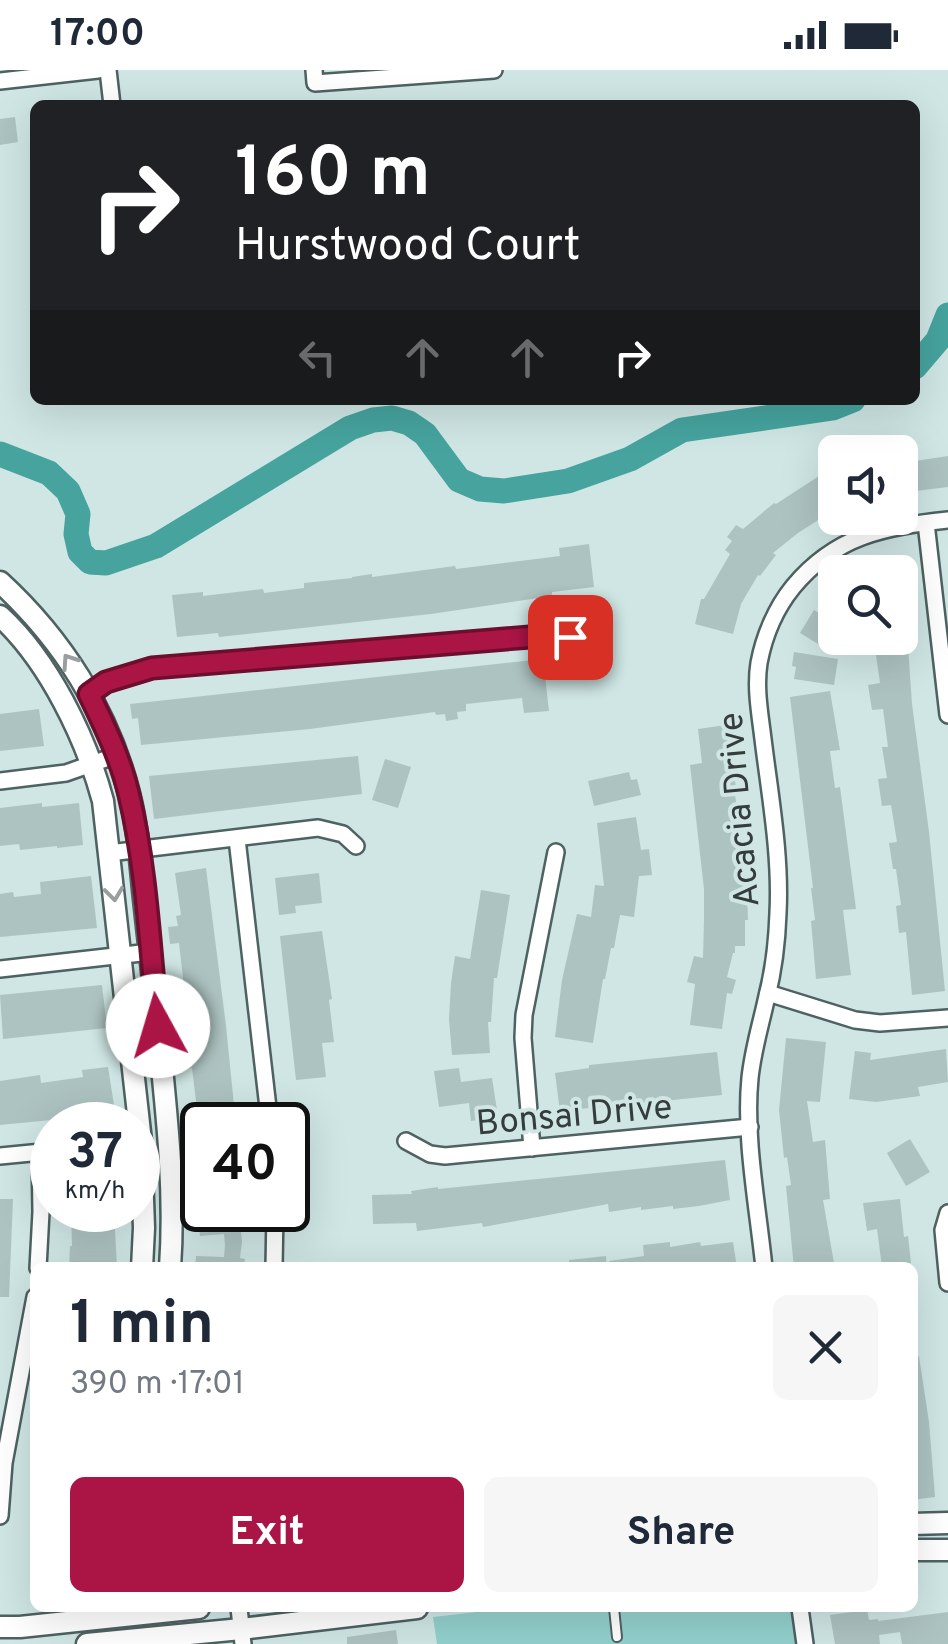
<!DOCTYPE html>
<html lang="en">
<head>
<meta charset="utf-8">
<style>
	body { margin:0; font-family:Overpass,sans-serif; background:#f6f6f7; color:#1f2937; height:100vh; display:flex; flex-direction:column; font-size:38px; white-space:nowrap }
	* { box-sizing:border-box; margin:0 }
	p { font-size:32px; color:#747a83 }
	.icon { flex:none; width:55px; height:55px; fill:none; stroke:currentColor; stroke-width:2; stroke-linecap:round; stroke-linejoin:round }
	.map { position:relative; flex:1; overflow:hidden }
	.sheet { position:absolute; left:30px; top:1192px; width:888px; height:350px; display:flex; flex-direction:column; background:#fff; border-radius:15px; box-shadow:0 10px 40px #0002 }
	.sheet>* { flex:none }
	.guide { position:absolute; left:30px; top:30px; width:890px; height:305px; border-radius:15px; box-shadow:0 10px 40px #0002; background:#202124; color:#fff; overflow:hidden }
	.fabs { position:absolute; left:818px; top:365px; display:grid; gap:20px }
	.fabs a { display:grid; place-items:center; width:100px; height:100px; border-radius:15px; background:#fff; box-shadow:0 10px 40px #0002; font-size:50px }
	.speed { position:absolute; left:30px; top:1032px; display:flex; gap:20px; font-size:50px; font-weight:700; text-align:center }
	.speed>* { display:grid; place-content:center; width:130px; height:130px; border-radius:50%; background:#fff; box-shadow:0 10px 40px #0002; line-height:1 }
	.speed small { font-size:25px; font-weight:400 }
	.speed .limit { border:5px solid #111; border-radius:15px; background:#fff; color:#111 }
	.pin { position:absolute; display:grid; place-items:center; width:85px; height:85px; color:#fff; margin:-42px; border-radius:20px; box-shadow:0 5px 15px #0006 }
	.me { position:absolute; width:110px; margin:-55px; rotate:354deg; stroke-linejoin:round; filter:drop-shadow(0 0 8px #0008) }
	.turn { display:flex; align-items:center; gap:35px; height:210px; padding:0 40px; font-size:45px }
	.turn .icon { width:130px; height:130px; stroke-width:2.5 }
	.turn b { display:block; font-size:70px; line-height:85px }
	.lanes { display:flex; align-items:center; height:95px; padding:0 40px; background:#0003; justify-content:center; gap:50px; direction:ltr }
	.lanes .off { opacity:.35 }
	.round { display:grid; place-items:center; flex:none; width:105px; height:105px; border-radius:15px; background:#f6f6f7 }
	.summary { display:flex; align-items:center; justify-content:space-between; height:170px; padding:0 40px }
	h1 { font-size:60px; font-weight:700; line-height:75px }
	.cta { display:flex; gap:20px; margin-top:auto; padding:20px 40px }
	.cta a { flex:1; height:115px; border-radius:15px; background:#aa1546; color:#fff; font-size:40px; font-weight:700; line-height:115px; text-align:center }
	.cta a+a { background:#f6f6f7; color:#1f2937 }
	.status { display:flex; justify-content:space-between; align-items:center; height:70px; padding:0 50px; background:#fff; direction:ltr }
	.status svg { height:28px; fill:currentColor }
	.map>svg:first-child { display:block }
	.green { fill:#92d0cc }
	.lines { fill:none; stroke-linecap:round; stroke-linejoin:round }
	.river { stroke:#46a39e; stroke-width:25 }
	.building { fill:#adc3c1 }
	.service-casing { stroke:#4e6261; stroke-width:12 }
	.minor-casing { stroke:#4e6261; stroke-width:20 }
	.tertiary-casing { stroke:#4e6261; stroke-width:25 }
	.service { stroke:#fff; stroke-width:8 }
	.minor { stroke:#fff; stroke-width:15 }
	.tertiary { stroke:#fff; stroke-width:20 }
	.oneway { stroke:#9a9e9e }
	.route-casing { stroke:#6e0e2e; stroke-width:25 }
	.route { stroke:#aa1546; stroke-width:18 }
	.labels { text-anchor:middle; stroke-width:8; stroke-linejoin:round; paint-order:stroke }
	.street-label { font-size:35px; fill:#343d3c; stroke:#cfe6e4 }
</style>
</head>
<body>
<div class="status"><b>17:00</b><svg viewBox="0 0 49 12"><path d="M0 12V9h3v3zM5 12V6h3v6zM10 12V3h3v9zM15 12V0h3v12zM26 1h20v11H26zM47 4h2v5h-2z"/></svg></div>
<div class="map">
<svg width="948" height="1574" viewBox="0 0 948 1574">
	<rect width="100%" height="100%" fill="#cfe6e4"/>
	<polygon class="green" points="512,1538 791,1538 796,1574 437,1574 433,1547"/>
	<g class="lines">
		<g class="river">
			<polyline points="915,297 938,270 948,245"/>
			<polyline points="0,384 49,403 68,421 78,444 76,464 80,482 90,492 106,493 156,476 350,358 373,350 392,348 409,353 425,364 459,410 480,419 504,421 568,411 630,389 682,360 833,338 853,330"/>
		</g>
	</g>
	<g class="building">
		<polygon points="15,47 18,72 0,75 0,49"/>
		<polygon points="914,382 915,391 948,386 948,417 900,423 900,384"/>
		<polygon points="835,400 835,435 823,439 826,445 798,463 773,483 776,485 760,506 758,505 741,534 733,564 695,554 701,529 704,529 730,484 725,480 732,471 727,467 736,455 743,459 774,433 776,434 819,406"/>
		<polygon points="589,474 594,517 552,522 552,526 431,544 219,567 218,563 177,567 172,525 203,522 203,526 263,519 264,523 304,518 304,513 352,508 352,507 372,504 372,507 455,496 456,499 560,486 559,478"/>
		<polygon points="814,540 835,553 835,569 828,580 800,563"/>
		<polygon points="908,576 912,634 929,762 945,921 912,925 906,862 899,863 896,836 901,835 896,799 893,799 889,773 897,772 891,735 882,736 878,709 887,708 882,677 888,677 883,639 872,640 868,615 880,613 875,578 877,580"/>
		<polygon points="794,582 838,589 834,615 794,609 796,597 792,596"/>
		<polygon points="543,589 549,641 524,643 522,628 466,634 466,641 457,642 458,649 446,651 445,644 436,645 435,642 310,659 141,675 138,648 132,649 130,634"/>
		<polygon points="830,621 840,680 830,681 835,718 840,717 856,839 843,840 851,905 816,909 811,851 815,850 811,818 813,818 790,627"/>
		<polygon points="39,639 44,676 0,681 0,644"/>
		<polygon points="726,655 736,717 734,718 743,781 741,781 747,823 748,850 745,850 745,876 735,876 735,883 733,883 727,907 736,910 732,924 727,923 722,959 690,955 695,914 687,912 694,886 703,888 704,850 704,819 690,695 702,693 698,659"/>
		<polygon points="358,686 362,724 154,749 149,706"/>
		<polygon points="385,689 411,697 398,738 372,730"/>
		<polygon points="629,702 631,710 637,709 641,725 594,736 588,711"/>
		<polygon points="42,733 42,737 79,733 83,775 57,778 57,776 20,780 19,774 0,776 0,738"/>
		<polygon points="636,747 641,780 649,779 652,805 639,806 634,847 620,845 614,878 611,878 605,909 603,909 593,973 555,967 562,910 577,844 591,847 595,815 604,816 597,753"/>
		<polygon points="206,798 226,956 236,1055 199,1055 192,998 186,999 180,935 186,934 179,873 170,874 168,857 178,856 176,846 181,845 175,803"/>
		<polygon points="319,803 322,833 295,836 296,843 279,845 275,808"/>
		<polygon points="91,806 97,858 0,867 0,824 13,822 14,827 41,824 40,812"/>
		<polygon points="481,820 510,825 497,908 494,908 491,952 488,952 490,983 452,985 449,949 451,913 455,886 470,889"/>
		<polygon points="322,861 332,929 329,930 334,972 322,973 326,1007 296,1010 280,866"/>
		<polygon points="102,915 107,958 3,969 0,925"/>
		<polygon points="786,968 826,972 820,1032 807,1031 813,1072 825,1070 830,1129 823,1130 834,1193 802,1198 794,1198 786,1116 791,1115 787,1087 784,1088 779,1040"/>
		<polygon points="946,979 948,1012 918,1017 920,1026 876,1032 849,1029 855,981 871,983 870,990"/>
		<polygon points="717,982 722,1025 624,1035 624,1033 560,1042 555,1003 589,998 589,995"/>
		<polygon points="108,997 114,1035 102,1037 103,1045 0,1055 0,1011 40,1005 41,1013 83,1007 82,1000"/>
		<polygon points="459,998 461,1012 492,1008 498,1047 471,1051 469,1033 439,1037 434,1001"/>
		<polygon points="910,1069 930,1102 906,1116 887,1083"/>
		<polygon points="725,1090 730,1130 699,1136 673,1139 673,1136 641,1140 641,1137 609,1142 608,1134 483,1157 482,1153 417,1161 416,1153 373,1154 372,1125 412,1124 411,1121 438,1117 438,1119"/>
		<polygon points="0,1129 13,1129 9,1227 0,1227"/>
		<polygon points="900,1129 904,1167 908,1166 911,1193 882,1197 877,1159 867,1161 863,1133"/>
		<polygon points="71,1140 114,1140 117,1198 69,1198 70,1176 72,1176"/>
		<polygon points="197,1140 239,1140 242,1172 240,1188 245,1189 244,1198 195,1198 196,1186 224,1187 225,1175 224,1164 200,1166"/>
		<polygon points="670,1172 670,1177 700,1172 701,1176 733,1172 737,1198 609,1198 609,1191 644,1186 643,1175"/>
		<polygon points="606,1186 607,1198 569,1198 569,1190"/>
		<polygon points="919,1286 929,1352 935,1427 912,1430 912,1287"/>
		<polygon points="867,1540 869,1550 878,1549 878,1551 948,1542 948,1574 902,1574 900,1562 879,1565 880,1574 835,1574 830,1545"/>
		<polygon points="396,1560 398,1574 347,1574 347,1567"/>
	</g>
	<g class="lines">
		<g class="service-casing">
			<polyline id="service" points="614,1538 617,1567"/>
		</g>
		<g class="minor-casing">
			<g id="minor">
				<polyline points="108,0 112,35"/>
				<polyline points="314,0 315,13 494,0"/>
				<polyline points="0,11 98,0"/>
				<polyline points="926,453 948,645"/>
				<polyline points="89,624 106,612 152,598 530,567 570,567"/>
				<polyline points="0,711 66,703 117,685"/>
				<polyline points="237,769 270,1055"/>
				<polyline points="109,783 318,758 343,764 356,776"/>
				<polyline points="0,899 150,882"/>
				<polyline points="768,923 855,950 880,953 948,948"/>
				<polyline points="406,1071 430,1084 445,1086 750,1057"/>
				<polyline points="532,1078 523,968 524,945 556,782"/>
				<polyline points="0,1086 52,1081"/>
				<polyline points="948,1143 943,1160 948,1213"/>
				<polyline points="38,1198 41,1142 40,1082"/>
				<polyline points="274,1198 275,1140"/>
				<path d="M764 1198C758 1138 744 1067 750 1008 753 979 761 954 767 926 774 899 777 871 778 843 781 785 770 726 763 669 760 644 755 618 759 593 764 566 776 538 793 517 836 465 884 457 948 450"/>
				<polyline points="0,1446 4,1393 35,1227"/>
				<polyline points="239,1538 243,1574"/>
				<polyline points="800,1538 805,1574"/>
			</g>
		</g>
		<g class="tertiary-casing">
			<g id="tertiary">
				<path d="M0 512C62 569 108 641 129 723 137 754 140 788 143 820 148 863 152 905 157 948 165 1031 176 1114 170 1198"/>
				<path d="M0 546C49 591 86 668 103 731L141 1071 144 1158 142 1198"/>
				<polyline points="912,1454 948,1453"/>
				<polyline points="912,1480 948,1480"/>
				<polyline points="0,1557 20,1557 199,1538"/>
				<polyline points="87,1574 241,1559 417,1538"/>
			</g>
		</g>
		<use href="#service" class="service"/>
		<use href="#minor" class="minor"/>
		<use href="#tertiary" class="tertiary"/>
	</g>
	<defs><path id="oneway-chevron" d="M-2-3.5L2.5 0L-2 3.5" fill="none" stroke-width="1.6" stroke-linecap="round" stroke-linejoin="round" transform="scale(2.5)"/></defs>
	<g class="oneway">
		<use href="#oneway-chevron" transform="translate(69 591) rotate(-124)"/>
		<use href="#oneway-chevron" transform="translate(114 824) rotate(83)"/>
	</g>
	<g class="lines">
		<g class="route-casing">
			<path id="route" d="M158 956C150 880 147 800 129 725 121 690 105 657 89 624L106 612 152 598 530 567H570"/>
		</g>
		<use href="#route" class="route"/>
	</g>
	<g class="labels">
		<g class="street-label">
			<text transform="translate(738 740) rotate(-95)" y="12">Acacia Drive</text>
			<text transform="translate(574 1044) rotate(-5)" y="12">Bonsai Drive</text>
		</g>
	</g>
</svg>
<div class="fabs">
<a><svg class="icon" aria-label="sound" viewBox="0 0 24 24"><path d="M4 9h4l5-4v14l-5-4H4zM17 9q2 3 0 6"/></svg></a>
<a><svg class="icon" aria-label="search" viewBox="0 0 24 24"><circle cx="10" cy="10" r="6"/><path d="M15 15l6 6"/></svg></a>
</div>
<div class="speed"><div>37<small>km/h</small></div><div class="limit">40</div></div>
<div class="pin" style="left:570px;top:567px;background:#d93025"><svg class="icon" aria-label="arrive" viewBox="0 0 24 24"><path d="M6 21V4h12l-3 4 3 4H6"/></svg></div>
<svg class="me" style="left:158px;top:956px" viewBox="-20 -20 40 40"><circle r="19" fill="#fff"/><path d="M0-13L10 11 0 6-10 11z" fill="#aa1546"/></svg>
<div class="guide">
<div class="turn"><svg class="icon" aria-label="right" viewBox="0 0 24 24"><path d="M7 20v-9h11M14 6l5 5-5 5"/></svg><div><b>160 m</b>Hurstwood Court</div></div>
<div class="lanes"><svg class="icon off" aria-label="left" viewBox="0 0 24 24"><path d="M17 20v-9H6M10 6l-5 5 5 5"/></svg><svg class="icon off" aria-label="ahead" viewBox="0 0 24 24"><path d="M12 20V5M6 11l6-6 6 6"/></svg><svg class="icon off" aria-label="ahead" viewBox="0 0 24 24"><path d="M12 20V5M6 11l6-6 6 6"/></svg><svg class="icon" aria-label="right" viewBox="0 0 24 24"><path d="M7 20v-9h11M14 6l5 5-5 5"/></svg></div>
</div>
<section class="sheet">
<div class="summary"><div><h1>1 min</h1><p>390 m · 17:01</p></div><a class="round"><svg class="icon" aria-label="close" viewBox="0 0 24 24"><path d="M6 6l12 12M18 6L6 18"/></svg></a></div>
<div class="cta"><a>Exit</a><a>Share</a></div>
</section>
</div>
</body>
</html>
